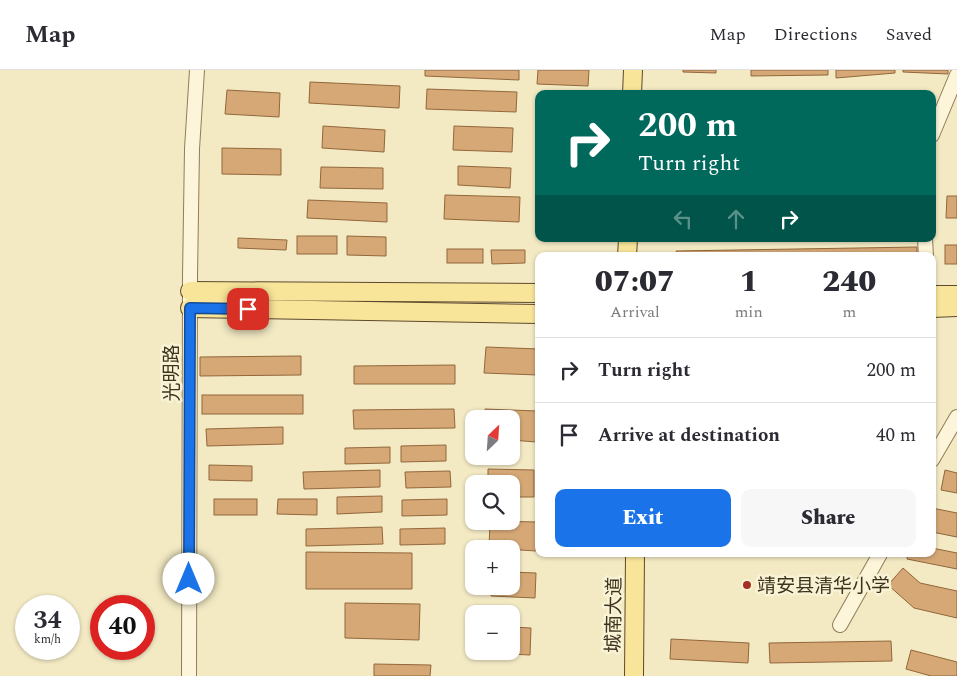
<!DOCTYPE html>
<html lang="en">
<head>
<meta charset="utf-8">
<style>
	body { margin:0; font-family:Spectral,"Noto Sans SC",serif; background:#f7f7f7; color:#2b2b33; height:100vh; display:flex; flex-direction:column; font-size:19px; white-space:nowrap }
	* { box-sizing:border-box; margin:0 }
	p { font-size:16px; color:#7c7c81 }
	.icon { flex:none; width:28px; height:28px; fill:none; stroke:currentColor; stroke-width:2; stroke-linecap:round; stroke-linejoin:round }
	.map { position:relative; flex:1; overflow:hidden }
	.panel { position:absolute; left:535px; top:182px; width:401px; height:305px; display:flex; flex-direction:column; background:#fff; border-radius:10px; box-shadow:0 1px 4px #0004 }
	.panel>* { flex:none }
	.banner { position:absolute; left:535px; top:20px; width:401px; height:152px; border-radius:10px; box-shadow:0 1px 4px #0004; background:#00695c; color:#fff; overflow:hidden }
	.needle { width:32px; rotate:25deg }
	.controls { position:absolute; left:465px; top:340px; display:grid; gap:10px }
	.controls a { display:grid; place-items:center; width:55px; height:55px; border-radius:10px; background:#fff; box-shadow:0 1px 4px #0004; font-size:25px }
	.speed { position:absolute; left:15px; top:525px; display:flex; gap:10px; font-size:25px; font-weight:700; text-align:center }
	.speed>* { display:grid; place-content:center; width:65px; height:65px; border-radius:50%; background:#fff; box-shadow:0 1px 4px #0004; line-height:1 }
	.speed small { font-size:12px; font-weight:400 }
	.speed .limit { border:8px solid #d22; background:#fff; color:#111 }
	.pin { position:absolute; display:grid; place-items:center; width:42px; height:42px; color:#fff; margin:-21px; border-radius:10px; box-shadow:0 2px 8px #0006 }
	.me { position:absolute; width:55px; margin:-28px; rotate:0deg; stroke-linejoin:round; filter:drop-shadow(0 0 4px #0008) }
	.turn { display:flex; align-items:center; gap:18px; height:105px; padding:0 20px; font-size:22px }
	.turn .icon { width:65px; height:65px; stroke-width:2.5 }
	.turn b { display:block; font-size:35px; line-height:42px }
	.lanes { display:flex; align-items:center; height:48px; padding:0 20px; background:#0003; justify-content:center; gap:25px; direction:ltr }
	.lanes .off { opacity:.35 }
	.eta { display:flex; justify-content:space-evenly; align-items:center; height:85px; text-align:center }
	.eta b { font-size:30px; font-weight:800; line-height:35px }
	.cta { display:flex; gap:10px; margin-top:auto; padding:10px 20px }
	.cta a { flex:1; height:58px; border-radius:10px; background:#1a73e8; color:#fff; font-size:20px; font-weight:800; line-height:58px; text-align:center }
	.cta a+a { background:#f7f7f7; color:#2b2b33 }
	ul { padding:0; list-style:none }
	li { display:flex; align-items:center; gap:15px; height:65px; padding:0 20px; border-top:1px solid #e1e1e2 }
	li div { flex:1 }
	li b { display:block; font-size:19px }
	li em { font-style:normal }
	header { display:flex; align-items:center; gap:30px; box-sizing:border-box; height:70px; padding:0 25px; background:#fff; border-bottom:1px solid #e1e1e2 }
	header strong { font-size:24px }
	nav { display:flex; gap:28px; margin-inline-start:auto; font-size:18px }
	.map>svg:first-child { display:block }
	.building { fill:#d5a876; stroke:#92673b }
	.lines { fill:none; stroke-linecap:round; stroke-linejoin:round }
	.minor-casing { stroke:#907c58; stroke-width:16 }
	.major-casing { stroke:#5d492c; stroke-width:20 }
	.minor { stroke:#fcf5d9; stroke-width:14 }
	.major { stroke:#f9e599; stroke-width:18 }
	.route-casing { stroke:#114b97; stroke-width:12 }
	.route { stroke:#1a73e8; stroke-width:9 }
	.poi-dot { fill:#a52f21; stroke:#f9f3d5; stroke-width:2 }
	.labels { text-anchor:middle; stroke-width:5; stroke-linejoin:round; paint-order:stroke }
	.street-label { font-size:19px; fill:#3e311e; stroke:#f9f3d5 }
	.poi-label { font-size:19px; fill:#3e311e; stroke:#f9f3d5; text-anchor:start }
</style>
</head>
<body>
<header>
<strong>Map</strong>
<nav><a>Map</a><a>Directions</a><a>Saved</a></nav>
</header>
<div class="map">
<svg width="957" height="606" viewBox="0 0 957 606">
	<rect width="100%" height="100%" fill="#f3eac4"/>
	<g class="building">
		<polygon points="425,0 519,0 519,10 425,6"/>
		<polygon points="538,0 589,0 588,16 537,14"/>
		<polygon points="683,0 716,0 716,3 683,2"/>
		<polygon points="751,0 828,0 828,5 751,6"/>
		<polygon points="836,0 895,0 895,3 836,8"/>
		<polygon points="903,0 948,0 948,4 903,2"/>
		<polygon points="310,12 400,16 399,38 309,33"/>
		<polygon points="427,19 517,22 516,42 426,39"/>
		<polygon points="227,20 280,23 279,47 225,44"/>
		<polygon points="323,56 385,60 384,82 322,78"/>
		<polygon points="454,56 513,58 512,82 453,80"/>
		<polygon points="222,78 281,79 281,105 222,104"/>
		<polygon points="458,96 511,98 510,118 458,115"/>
		<polygon points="321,97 383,98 383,119 320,118"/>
		<polygon points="445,125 520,127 519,152 444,149"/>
		<polygon points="947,126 957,126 957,148 946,148"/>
		<polygon points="308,130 387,133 387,152 307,148"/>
		<rect x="297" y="166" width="40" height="18"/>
		<polygon points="347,166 386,167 386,186 347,185"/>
		<polygon points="238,168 287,170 286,180 238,178"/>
		<rect x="945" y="175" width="12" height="19"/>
		<polygon points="917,177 917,186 678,186 676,181"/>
		<rect x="447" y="179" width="36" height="14"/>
		<polygon points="491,180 525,180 525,193 492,194"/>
		<polygon points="486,277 539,279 538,305 484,303"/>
		<polygon points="301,286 301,305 200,306 200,287"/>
		<polygon points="455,295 455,314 354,314 354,296"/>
		<rect x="202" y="325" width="101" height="19"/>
		<polygon points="454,339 455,358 354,359 353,340"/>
		<polygon points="485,339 537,341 536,372 511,370 511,349 485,349"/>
		<polygon points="283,357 283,374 207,376 206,359"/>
		<polygon points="446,375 446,391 401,392 401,376"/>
		<polygon points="390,377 390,393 345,394 345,378"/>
		<polygon points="209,395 252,396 252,411 209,410"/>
		<polygon points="488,399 534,400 534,427 511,427 511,414 488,414"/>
		<polygon points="380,400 380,417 304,419 303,402"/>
		<polygon points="945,400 957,403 957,423 941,420"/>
		<polygon points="450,401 451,417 406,418 405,402"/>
		<polygon points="382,426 382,442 337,444 337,427"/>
		<rect x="214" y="429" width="43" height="16"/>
		<polygon points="278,429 317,429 317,445 277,444"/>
		<polygon points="447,429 447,445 402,446 402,430"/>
		<polygon points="932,438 957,443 957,467 932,462"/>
		<polygon points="490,451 538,452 536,481 489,478"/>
		<polygon points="382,457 383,474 306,476 306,459"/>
		<polygon points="445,458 445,474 400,475 400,459"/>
		<polygon points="932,478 957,483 957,499 907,489 908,484 932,484"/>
		<polygon points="306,482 412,483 412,519 306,519"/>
		<polygon points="903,498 920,513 957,521 957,548 914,538 888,515"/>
		<polygon points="511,502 536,503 535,528 491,526 491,516 511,516"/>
		<polygon points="345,533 420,534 419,570 345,568"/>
		<polygon points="511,557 531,558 530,585 488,583 488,581 511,581"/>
		<polygon points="671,569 749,573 748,593 670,589"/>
		<polygon points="891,571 892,591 770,593 769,573"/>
		<polygon points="911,580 957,592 957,606 931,606 906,599"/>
		<polygon points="374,594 431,595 430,606 374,606"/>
	</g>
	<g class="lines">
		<g class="minor-casing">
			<g id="minor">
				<polyline points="932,65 957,5"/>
				<polyline points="925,169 926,186"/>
				<polyline points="932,390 957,347"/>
				<polyline points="840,555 880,484"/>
				<polyline points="189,606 190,207 192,79 197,0"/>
			</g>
		</g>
		<g class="major-casing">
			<g id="major">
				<polyline points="632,24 633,0"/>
				<polyline points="627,186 628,169"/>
				<polyline points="190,221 539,223"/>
				<polyline points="932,225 957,225"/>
				<polyline points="190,238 539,244"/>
				<polyline points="932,238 957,237"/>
				<polyline points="634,606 635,484"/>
			</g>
		</g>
		<use href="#minor" class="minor"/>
		<use href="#major" class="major"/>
	</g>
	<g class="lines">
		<g class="route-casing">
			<polyline id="route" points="189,509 190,238 248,239"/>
		</g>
		<use href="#route" class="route"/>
	</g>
	<circle class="poi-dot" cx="747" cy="515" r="5"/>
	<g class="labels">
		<g class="street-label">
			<text transform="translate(171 303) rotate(-90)" y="7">光明路</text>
			<text transform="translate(613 545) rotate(-89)" y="7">城南大道</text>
		</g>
		<g class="poi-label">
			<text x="757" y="522">靖安县清华小学</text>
		</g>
	</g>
</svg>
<div class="controls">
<a><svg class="needle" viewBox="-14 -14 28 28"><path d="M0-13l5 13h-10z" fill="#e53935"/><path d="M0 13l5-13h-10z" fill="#7c7c81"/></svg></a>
<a><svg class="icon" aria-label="search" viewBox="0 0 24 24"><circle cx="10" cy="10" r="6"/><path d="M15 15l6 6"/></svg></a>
<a>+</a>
<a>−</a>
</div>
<div class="speed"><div>34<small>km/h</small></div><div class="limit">40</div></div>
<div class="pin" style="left:248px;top:239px;background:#d93025"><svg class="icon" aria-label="arrive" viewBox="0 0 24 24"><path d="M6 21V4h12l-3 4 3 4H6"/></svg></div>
<svg class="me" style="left:189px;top:509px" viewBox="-20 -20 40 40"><circle r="19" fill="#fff"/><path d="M0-13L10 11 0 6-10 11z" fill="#1a73e8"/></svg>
<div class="banner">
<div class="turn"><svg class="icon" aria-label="right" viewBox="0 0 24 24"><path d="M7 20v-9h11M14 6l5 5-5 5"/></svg><div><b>200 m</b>Turn right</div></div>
<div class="lanes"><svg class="icon off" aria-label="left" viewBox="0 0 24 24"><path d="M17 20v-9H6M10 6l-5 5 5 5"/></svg><svg class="icon off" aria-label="ahead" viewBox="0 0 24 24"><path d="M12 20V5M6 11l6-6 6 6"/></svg><svg class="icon" aria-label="right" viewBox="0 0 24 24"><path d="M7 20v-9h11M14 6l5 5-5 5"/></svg></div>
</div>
<section class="panel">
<div class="eta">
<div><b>07:07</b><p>Arrival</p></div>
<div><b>1</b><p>min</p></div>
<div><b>240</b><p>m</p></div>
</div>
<ul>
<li><svg class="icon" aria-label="right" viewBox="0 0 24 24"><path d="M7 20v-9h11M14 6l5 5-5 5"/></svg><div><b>Turn right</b></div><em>200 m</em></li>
<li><svg class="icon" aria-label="arrive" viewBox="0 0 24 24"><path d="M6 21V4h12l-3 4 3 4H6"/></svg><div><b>Arrive at destination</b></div><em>40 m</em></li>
</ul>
<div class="cta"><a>Exit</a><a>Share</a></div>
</section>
</div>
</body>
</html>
